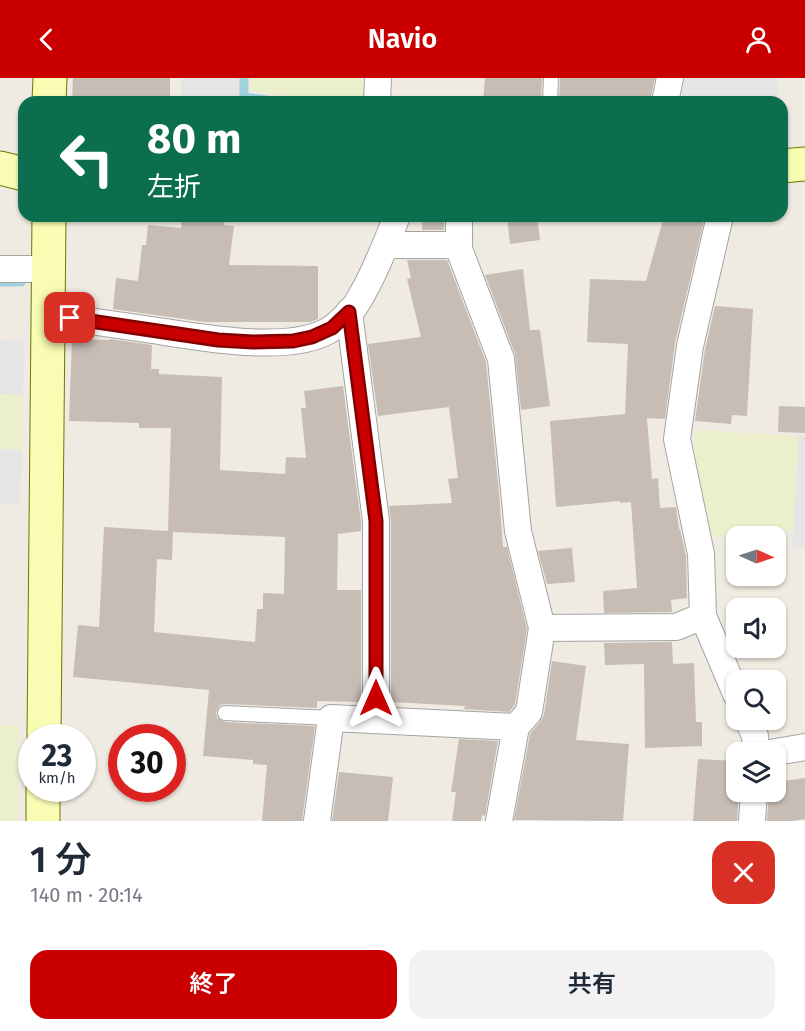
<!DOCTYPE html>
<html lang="ja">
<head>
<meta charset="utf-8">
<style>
	body { margin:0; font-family:"Fira Sans","Noto Sans JP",sans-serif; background:#f2f2f3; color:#1f2937; height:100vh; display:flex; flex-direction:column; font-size:22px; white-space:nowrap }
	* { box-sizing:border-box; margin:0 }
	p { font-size:20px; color:#747a83 }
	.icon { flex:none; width:33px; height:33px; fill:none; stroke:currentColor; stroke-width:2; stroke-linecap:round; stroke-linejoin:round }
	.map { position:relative; height:743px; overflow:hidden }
	.side { display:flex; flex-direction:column; background:#fff; flex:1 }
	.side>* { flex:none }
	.hud { position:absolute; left:18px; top:18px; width:770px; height:126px; border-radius:18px; box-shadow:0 2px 4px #0004; background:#0b6e4f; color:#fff; overflow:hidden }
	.needle { width:39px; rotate:93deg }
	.fabs { position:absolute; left:726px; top:448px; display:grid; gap:12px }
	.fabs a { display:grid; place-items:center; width:60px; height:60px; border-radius:12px; background:#fff; box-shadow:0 2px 4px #0004; font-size:30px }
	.speed { position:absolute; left:18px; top:646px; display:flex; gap:12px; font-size:30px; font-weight:700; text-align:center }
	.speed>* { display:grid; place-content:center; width:78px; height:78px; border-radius:50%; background:#fff; box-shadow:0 2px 4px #0004; line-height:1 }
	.speed small { font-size:15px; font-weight:400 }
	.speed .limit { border:9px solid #d22; background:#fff; color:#111 }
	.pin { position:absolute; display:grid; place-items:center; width:51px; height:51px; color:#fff; margin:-26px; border-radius:12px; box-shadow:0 3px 9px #0006 }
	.me { position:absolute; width:66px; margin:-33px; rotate:0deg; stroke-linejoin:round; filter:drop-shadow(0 0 4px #0008) }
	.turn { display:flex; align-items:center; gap:21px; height:126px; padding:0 30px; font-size:27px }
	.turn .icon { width:78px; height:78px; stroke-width:2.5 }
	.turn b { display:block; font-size:42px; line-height:51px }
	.round { display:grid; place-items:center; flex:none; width:63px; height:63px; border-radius:18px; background:#f2f2f3 }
	.summary { display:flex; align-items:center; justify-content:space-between; height:102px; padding:0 30px }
	h1 { font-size:36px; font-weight:600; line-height:45px }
	.cta { display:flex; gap:12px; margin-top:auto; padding:12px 30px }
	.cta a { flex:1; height:69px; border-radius:18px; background:#ca0000; color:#fff; font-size:24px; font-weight:600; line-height:69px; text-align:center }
	.cta a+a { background:#f2f2f3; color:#1f2937 }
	header { display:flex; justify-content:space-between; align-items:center; height:78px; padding:0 30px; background:#ca0000; color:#fff; font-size:27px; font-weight:600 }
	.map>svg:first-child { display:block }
	.farmland { fill:#ecefcc }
	.parking { fill:#e5e5e5 }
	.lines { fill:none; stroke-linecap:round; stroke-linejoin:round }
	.stream { stroke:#a0d1df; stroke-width:9 }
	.building { fill:#c7bdb5; fill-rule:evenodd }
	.lane-casing { stroke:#a4a4a4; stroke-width:16 }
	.street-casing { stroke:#a4a4a4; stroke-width:28 }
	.secondary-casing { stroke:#6b7800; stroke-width:35 }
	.lane { stroke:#fff; stroke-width:14 }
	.street { stroke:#fff; stroke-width:26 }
	.secondary { stroke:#f9fcb3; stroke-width:33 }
	.route-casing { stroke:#830000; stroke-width:15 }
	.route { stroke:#ca0000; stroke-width:10 }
</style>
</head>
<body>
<header><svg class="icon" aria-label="back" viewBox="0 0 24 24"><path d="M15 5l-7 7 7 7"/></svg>Navio<svg class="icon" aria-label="person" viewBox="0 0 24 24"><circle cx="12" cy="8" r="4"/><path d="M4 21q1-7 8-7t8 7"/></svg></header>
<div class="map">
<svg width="805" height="743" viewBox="0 0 805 743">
	<rect width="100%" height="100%" fill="#efebe2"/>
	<g class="farmland">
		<polygon points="250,0 368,0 367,24 334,24 250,13"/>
		<polygon points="0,316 23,317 22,372 0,371"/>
		<polygon points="695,352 799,358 793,452 712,460 694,386"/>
		<polygon points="0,647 19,647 18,743 0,743"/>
	</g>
	<g class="parking">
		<polygon points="181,0 241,0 241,23 249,24 181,23"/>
		<polygon points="684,0 778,0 778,24 680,24"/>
		<polygon points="0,262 24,263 23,317 0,316"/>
		<polygon points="799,358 805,358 805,468 792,470"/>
		<polygon points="0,371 22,372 20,427 0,426"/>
	</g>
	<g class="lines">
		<g class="stream">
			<polyline points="244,0 244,19 281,24"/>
			<polyline points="0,204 21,204"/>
		</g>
	</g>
	<g class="building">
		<polygon points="73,0 170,0 170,24 72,22"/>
		<polygon points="485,0 542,0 541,24 483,24"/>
		<polygon points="560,0 655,0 650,24 559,24"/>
		<polygon points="182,138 225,138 224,147 234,148 229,187 318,188 318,241 310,244 205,244 113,231 116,200 138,203 142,167 146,167 148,147 181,150"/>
		<rect x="422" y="138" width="22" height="14"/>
		<polygon points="507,138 537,138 540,162 510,166"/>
		<polygon points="664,138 705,138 675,265 665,341 647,340 652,401 658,400 660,430 676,429 679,451 680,451 686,478 687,520 671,522 672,534 604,535 603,513 637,510 631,424 620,425 620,423 556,429 550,343 625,336 628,266 587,264 590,201 646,203"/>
		<polygon points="407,182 447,182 486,284 499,415 503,469 507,469 527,551 515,627 509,634 464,631 465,628 391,624 391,443 389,428 452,425 448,401 458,400 449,329 378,338 368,266 421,259 407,201 411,200"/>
		<polygon points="523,191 530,252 540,252 550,328 521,332 515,276 485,197"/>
		<polygon points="715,228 753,231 747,338 732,337 731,346 695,343 705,271"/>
		<path d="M72 261 110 262V261L152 267 151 291H159V296L222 299 220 392 285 396 286 379 306 380 301 330H306L304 313 343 308 361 444V453L338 456 337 512H361V624L317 623V630L225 626 220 627 216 634 217 640 225 644 315 648 302 743H262L267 687 253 686V682L203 678 209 612 73 599 78 547 99 549 104 449 168 453 171 350H139V345L69 343ZM173 454 285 459 284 516 263 515V531H257L255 564 154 554 157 481 172 482Z"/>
		<polygon points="779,328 805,329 805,355 778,354"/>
		<polygon points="572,470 575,504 547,506 538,473"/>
		<polygon points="672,564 673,586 694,585 696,644 702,644 702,668 645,670 644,586 605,587 604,565"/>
		<polygon points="552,583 586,588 576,662 629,666 623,743 514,742 530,656 540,644 544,637"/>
		<polygon points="459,661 498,663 485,738 482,737 481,743 452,743 456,714 451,714"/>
		<polygon points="698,681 736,683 736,714 739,714 737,743 693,743"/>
		<polygon points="339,694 393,699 388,743 332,743"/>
		<polygon points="805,700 805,741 792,743 767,743 769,714 776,714 776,704"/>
	</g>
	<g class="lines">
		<g class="lane-casing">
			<g id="lane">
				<polyline points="550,24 551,0"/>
				<polyline points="225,635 331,640"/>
			</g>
		</g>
		<g class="street-casing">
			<g id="street">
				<polyline points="377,24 378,0"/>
				<polyline points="665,24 670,0"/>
				<polyline points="459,138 459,171 501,281 518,453 542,550 529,634 516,649 499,743"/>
				<polyline points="720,138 690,268 677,361 701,476 703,538 736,616"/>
				<polyline points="386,167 459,167"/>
				<polyline points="0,191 49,191"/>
				<polyline points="349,234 376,443 376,642"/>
				<path d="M48 237C83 242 118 247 152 252 198 259 291 277 331 251 338 246 353 232 357 225 373 199 386 166 397 138"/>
				<polyline points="542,550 676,549 703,538"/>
				<polyline points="748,642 755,658 756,675"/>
				<polyline points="770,675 805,669"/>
				<polyline points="317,743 331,640 516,649"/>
				<polyline points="752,743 754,714"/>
			</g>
		</g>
		<g class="secondary-casing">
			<g id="secondary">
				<polyline points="49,24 50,0"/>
				<polyline points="782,88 805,86"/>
				<polyline points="0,90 24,96"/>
				<polyline points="44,660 49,138"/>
				<polyline points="43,743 43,711"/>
			</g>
		</g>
		<use href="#lane" class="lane"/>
		<use href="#street" class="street"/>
		<use href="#secondary" class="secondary"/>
	</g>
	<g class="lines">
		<g class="route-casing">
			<polyline id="route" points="70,240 218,262 253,264 293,263 312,259 332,250 349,234 376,443 376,620"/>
		</g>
		<use href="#route" class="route"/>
	</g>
</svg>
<div class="fabs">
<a><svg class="needle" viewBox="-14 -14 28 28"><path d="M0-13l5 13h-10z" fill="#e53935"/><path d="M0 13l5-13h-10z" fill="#747a83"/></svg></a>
<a><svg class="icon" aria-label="sound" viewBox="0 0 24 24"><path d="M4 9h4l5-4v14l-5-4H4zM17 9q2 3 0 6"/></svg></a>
<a><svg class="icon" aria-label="search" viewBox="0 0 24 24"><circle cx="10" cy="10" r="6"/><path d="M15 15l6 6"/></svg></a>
<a><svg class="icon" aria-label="layers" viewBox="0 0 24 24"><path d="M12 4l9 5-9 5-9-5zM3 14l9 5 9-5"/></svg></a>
</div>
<div class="speed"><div>23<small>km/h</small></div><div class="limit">30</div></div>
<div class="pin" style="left:70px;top:240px;background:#d93025"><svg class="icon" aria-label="arrive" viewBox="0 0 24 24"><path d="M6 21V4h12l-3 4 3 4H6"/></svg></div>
<svg class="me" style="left:376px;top:620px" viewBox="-20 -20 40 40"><path d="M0-17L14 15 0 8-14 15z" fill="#ca0000" stroke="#fff" stroke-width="4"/></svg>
<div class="hud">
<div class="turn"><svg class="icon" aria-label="left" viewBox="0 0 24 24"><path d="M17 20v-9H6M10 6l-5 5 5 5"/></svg><div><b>80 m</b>左折</div></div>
</div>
</div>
<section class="side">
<div class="summary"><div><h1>1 分</h1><p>140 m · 20:14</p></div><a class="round" style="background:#d93025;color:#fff"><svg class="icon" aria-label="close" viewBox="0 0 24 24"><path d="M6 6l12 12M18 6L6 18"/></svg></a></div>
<div class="cta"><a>終了</a><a>共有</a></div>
</section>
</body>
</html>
